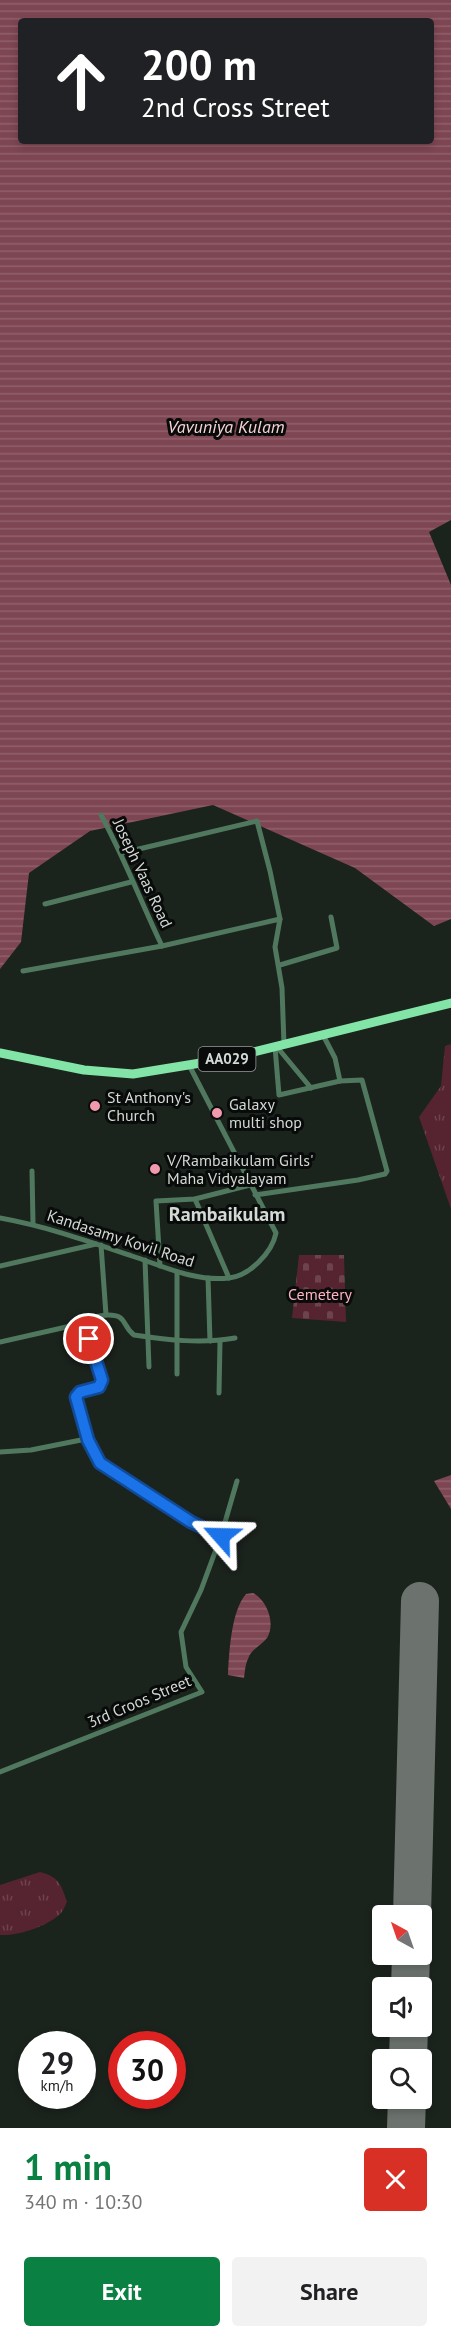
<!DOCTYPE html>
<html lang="en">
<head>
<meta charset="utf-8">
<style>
	body { margin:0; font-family:"PT Sans",sans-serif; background:#f2f2f2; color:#202124; height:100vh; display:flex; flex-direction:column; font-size:22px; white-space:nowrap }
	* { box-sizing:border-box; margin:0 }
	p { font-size:20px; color:#757577 }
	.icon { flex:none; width:33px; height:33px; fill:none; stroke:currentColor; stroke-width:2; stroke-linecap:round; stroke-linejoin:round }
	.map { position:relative; height:2128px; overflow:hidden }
	.side { display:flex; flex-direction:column; background:#fff; flex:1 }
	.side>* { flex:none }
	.top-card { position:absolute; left:18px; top:18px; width:416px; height:126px; border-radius:6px; box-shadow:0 3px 9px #0003; background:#202124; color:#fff; overflow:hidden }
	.needle { width:39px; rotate:320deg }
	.tools { position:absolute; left:372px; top:1905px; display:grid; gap:12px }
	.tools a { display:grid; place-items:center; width:60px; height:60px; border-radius:6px; background:#fff; box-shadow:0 3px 9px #0003; font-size:30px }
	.speed { position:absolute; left:18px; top:2031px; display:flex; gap:12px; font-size:30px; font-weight:700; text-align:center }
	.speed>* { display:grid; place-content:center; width:78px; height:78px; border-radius:50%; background:#fff; box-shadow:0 3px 9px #0003; line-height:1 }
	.speed small { font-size:15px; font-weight:400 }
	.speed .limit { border:9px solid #d22; background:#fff; color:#111 }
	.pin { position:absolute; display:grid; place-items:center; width:51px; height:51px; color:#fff; margin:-26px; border:3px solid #fff; border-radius:50%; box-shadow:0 2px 6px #0007 }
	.me { position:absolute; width:66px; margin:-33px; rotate:295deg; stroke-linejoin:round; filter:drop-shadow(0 0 4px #0008) }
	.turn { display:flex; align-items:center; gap:21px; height:126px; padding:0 24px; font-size:27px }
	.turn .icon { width:78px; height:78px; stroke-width:2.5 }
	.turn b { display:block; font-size:42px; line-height:51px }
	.round { display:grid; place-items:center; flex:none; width:63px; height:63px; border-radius:6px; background:#f2f2f2 }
	.summary { display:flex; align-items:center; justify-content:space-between; height:102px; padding:0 24px }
	h1 { font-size:36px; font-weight:600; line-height:45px; color:#0b8043 }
	.button { display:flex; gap:12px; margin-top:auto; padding:12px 24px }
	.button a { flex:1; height:69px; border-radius:6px; background:#0b8043; color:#fff; font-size:24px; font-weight:600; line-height:69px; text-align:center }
	.button a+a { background:#f2f2f2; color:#202124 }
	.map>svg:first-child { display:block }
	.grass { fill:url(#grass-tufts) }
	.cemetery { fill:url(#cemetery-stones) }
	.water { fill:url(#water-rules); fill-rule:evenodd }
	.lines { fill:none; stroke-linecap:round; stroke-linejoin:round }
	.runway { stroke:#6c736e; stroke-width:38 }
	.minor { stroke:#50785e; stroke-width:5 }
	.trunk { stroke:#82e4a6; stroke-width:9 }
	.route-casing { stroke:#114b97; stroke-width:15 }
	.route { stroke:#1a73e8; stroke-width:10 }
	.poi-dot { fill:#f29aad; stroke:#080b09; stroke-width:2 }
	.labels { text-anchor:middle; stroke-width:6; stroke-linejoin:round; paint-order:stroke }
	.shield { fill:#080b09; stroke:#969b98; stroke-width:1.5 }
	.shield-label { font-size:15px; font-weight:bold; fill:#d3d9d5 }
	.street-label { font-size:16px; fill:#d3d9d5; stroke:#080b09 }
	.poi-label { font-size:16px; fill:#d3d9d5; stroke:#080b09; text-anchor:start }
	.park-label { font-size:16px; fill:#fbb3c1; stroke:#080b09 }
	.water-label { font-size:18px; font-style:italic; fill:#f8d3d9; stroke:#080b09 }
	.quarter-label { font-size:20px; font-weight:bold; fill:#d3d9d5; stroke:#080b09 }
</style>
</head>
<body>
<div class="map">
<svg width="451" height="2128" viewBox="0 0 451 2128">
	<defs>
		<pattern id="grass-tufts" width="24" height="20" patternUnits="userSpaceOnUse" patternTransform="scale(1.5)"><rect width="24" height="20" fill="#552430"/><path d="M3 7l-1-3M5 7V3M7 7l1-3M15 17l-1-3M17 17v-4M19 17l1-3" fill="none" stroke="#6d434d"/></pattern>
		<pattern id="cemetery-stones" width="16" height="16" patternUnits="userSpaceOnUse" patternTransform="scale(1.5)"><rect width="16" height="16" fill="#552430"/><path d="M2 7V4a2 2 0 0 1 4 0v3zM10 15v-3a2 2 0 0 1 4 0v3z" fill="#6d434d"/></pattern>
		<pattern id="water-rules" width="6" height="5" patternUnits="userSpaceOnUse" patternTransform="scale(1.5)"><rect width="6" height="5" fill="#7e4653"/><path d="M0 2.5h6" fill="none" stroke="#8f606b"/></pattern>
	</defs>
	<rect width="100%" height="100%" fill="#1b231d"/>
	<g class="grass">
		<polygon points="451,1044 451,1209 419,1117 441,1086 445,1046"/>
		<path d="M40 1872C59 1877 61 1884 67 1902 65 1906 63 1912 59 1915 45 1927 18 1936 0 1935V1885Z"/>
	</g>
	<polygon class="cemetery" points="299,1255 344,1255 346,1322 292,1318"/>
	<g class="water">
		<path d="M0 0H451V520L429 532 451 585V919L434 926 355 868 213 805 90 831 29 873 21 942 0 969ZM21 21H430V141H21Z"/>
		<polygon points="451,1475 451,1509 434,1481"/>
		<path d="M253 1593C267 1600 276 1624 267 1638 261 1646 251 1649 248 1659 245 1665 245 1672 244 1678L228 1675C229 1654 231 1611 246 1594Z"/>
	</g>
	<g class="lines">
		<g class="runway">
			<polyline points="412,1916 420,1601"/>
			<polyline points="410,1988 411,1954"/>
			<polyline points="408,2060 409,2026"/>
			<polyline points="406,2128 407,2098"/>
		</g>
		<g class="minor">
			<path d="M101 815C124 857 141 902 162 946L280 919 275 947 282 988 284 1045"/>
			<polyline points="122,853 257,821 270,871 280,919"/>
			<polyline points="45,904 131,882"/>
			<polyline points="280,965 337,948 331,917"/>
			<polyline points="23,971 162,946"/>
			<polyline points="323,1035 335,1058 340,1081"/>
			<polyline points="277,1047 311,1088"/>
			<polyline points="32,1171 33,1223"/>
			<polyline points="255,1195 358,1180 385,1174 387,1171 362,1080 340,1081 279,1095 275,1047"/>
			<polyline points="195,1199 229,1278"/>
			<path d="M0 1218C45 1226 88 1241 132 1256 163 1266 195 1282 229 1278 249 1276 272 1253 276 1233L189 1065"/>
			<path d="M101 1245 106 1315C128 1314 121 1325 134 1335 168 1340 201 1344 235 1338"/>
			<polyline points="145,1260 149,1367"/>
			<polyline points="0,1266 96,1244"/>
			<polyline points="160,1266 156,1201 195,1199 250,1185"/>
			<polyline points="177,1272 177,1374"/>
			<polyline points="208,1278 210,1341"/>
			<polyline points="84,1323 94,1317 106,1315"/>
			<polyline points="0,1342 84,1323 102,1380 99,1387 80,1392 76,1397 88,1440"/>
			<polyline points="219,1393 220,1341"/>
			<polyline points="0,1452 31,1450 81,1440 88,1440 100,1463 191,1522 221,1536"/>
			<polyline points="0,1772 202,1692 186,1667 181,1632 201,1590 221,1536 237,1481"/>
		</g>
		<polyline class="trunk" points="0,1053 84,1070 133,1074 225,1059 451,1003"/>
	</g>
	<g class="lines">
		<g class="route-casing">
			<polyline id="route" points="89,1339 102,1380 99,1387 80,1392 76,1397 88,1440 100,1463 191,1522 221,1536"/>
		</g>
		<use href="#route" class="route"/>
	</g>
	<g class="poi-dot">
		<circle cx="95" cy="1106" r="6"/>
		<circle cx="217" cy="1113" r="6"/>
		<circle cx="155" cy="1169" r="6"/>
	</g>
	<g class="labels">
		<rect class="shield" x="198.5" y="1047" width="57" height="24" rx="4.5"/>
		<g class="shield-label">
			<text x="227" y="1064">AA029</text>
		</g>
		<g class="street-label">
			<text transform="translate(143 873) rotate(65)" y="6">Joseph Vaas Road</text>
			<text transform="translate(121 1238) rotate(18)" y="6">Kandasamy Kovil Road</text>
			<text transform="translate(139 1701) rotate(-23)" y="6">3rd Croos Street</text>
		</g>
		<g class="poi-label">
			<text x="107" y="1103">St Anthony's<tspan x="107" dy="18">Church</tspan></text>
			<text x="229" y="1110">Galaxy<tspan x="229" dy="18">multi shop</tspan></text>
			<text x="167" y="1166">V/Rambaikulam Girls'<tspan x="167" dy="18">Maha Vidyalayam</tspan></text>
		</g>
		<g class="park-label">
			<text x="320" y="1300">Cemetery</text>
		</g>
		<g class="water-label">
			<text x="226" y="433">Vavuniya Kulam</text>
		</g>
		<g class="quarter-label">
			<text x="227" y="1221">Rambaikulam</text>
		</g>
	</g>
</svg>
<div class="tools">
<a><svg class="needle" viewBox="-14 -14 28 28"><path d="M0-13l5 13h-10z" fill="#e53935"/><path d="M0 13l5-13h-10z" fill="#757577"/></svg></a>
<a><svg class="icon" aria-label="sound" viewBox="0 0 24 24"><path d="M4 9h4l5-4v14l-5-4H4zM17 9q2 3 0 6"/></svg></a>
<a><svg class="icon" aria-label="search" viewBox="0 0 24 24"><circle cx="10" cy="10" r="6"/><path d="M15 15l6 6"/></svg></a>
</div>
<div class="speed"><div>29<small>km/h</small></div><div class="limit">30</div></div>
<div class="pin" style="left:89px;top:1339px;background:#d93025"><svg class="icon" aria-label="arrive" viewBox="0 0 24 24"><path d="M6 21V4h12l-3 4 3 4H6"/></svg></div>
<svg class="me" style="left:221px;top:1536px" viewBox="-20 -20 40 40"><path d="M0-17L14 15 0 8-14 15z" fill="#1a73e8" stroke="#fff" stroke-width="4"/></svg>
<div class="top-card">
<div class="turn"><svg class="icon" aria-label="ahead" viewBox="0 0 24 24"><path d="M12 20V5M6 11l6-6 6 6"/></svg><div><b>200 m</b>2nd Cross Street</div></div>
</div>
</div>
<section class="side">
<div class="summary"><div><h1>1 min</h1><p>340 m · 10:30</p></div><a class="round" style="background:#d93025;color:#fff"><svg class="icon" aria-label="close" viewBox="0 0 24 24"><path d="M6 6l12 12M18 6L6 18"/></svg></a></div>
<div class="button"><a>Exit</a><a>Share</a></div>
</section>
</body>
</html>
